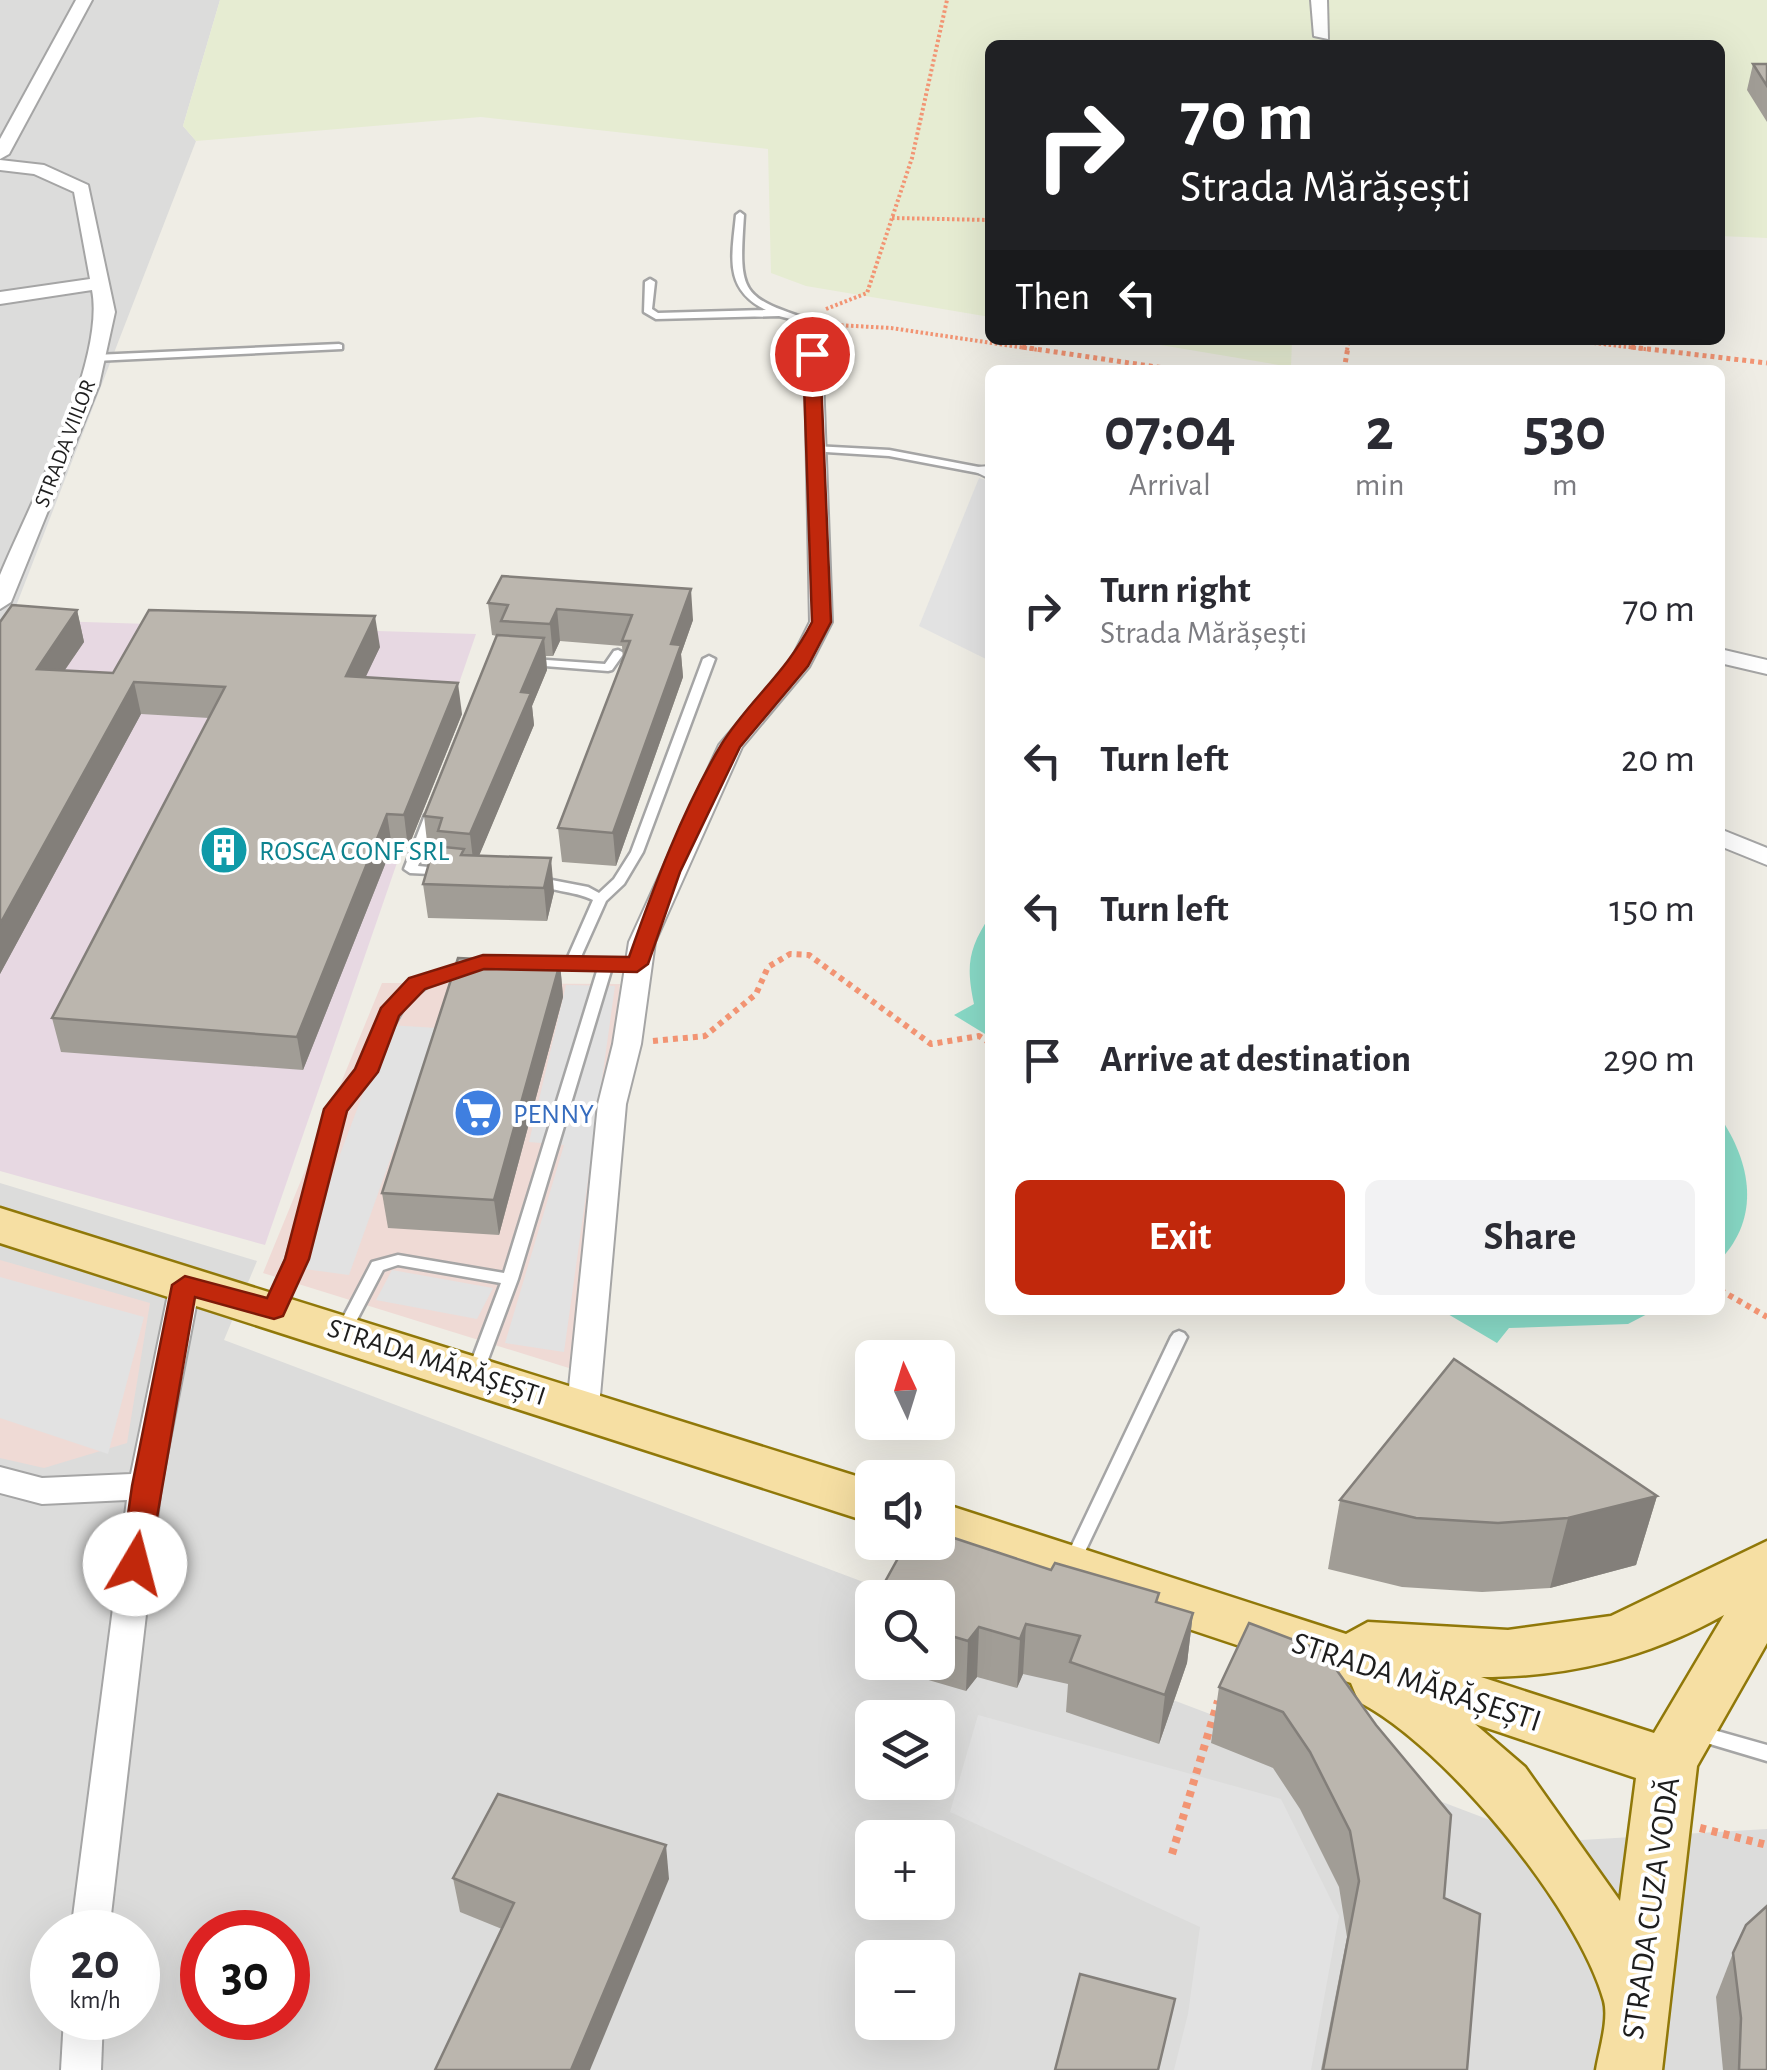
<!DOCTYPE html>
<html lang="en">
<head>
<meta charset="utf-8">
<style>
	body { margin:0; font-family:"Alegreya Sans",sans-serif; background:#f2f2f3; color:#2b2b33; height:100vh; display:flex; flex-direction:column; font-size:38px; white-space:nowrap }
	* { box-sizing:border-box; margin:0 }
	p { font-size:32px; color:#7c7c81 }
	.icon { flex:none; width:55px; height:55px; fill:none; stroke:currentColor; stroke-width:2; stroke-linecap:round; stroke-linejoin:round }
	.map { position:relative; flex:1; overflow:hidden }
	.side { position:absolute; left:985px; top:365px; width:740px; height:950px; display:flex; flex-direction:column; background:#fff; border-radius:15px; box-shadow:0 10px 40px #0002 }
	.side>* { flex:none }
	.guide { position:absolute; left:985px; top:40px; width:740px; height:305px; border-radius:15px; box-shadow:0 10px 40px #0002; background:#202124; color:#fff; overflow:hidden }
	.needle { width:65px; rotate:356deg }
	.tools { position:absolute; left:855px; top:1340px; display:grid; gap:20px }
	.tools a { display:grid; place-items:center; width:100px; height:100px; border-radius:15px; background:#fff; box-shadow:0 10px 40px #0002; font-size:50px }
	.speed { position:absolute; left:30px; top:1910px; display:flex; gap:20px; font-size:50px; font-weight:700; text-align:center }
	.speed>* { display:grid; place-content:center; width:130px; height:130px; border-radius:50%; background:#fff; box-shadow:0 10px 40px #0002; line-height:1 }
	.speed small { font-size:25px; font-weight:400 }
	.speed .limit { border:15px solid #d22; background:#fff; color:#111 }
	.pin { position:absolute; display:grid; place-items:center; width:85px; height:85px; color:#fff; margin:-42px; border:5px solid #fff; border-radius:50%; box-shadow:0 2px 10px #0007 }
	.me { position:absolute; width:110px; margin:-55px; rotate:8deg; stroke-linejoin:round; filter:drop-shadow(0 0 8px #0008) }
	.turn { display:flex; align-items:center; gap:35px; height:210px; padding:0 30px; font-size:45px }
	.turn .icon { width:130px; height:130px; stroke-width:2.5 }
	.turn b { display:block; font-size:70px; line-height:85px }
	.then { display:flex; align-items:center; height:95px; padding:0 30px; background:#0003; gap:20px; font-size:38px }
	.eta { display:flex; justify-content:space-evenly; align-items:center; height:170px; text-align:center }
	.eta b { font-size:60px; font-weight:700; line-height:70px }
	.cta { display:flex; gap:20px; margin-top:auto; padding:20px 30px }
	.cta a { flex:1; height:115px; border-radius:15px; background:#c1280c; color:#fff; font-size:40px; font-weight:700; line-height:115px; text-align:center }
	.cta a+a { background:#f2f2f3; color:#2b2b33 }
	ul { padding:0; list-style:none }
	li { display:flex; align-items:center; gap:30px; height:150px; padding:0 30px }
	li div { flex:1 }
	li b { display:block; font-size:38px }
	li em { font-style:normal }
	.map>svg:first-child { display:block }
	.residential { fill:#dcdcdb; fill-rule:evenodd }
	.commercial { fill:#efdad5 }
	.industrial { fill:#e7d8e2 }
	.farmland { fill:#e6ecd2 }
	.pitch { fill:#88d9c6 }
	.parking { fill:#e2e2e2 }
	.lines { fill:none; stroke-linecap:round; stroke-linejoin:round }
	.lane-casing { stroke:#a5a5a5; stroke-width:5 }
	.street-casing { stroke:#a5a5a5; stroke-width:4 }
	.primary-casing { stroke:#907809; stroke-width:5 }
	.path-far3 { stroke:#f29473; stroke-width:4; stroke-dasharray:2.5 2.5; stroke-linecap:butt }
	.path-far2 { stroke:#f29473; stroke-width:5; stroke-dasharray:4 4; stroke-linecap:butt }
	.path-far1 { stroke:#f29473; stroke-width:6; stroke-dasharray:5 5; stroke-linecap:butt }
	.path { stroke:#f29473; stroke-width:8; stroke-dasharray:6 6; stroke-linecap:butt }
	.lane { fill:#fff; fill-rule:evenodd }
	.street { fill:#fff; fill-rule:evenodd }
	.primary { fill:#f6dfa3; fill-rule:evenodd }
	.wall { fill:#a19d96 }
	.shaded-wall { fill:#837f7a }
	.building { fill:#bbb6ae; stroke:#837f7a; stroke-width:2.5 }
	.route { fill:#c1280c; stroke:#7d1a08; stroke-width:2.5 }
	.labels { text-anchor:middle; stroke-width:8; stroke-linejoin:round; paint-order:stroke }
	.far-street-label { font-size:22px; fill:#1e1e1e; stroke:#fff }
	.culture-label { font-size:28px; fill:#0d838f; stroke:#fff; text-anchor:start }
	.shop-label { font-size:28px; fill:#366cbe; stroke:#fff; text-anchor:start }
	.street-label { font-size:28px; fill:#1e1e1e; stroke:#fff }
	.near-street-label { font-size:32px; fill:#1e1e1e; stroke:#fff }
</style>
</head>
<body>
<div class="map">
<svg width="1767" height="2070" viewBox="0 0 1767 2070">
	<rect width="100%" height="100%" fill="#efede5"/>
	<g class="residential">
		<polygon points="0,0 220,0 183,126 196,141 16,606 0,635"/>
		<path d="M0 1183 257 1261 224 1340 903 1597 872 1598V1662H938V1611L1548 1842 1767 1829V2070H0ZM872 1718H938V1782H872ZM872 1838H938V1902H872ZM52 1932H138V2018H52ZM202 1932H288V2018H202ZM872 1958H938V2022H872Z"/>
	</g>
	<g class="commercial">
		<polygon points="382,983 620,984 572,1369 263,1273"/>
		<polygon points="0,1260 150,1303 127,1443 44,1468 0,1458"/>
	</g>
	<polygon class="industrial" points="19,620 476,634 265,1245 0,1171 0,652"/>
	<g class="farmland">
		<polygon points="220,0 1767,0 1767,238 1720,236 1720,45 990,45 990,317 806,286 771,273 768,149 481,117 196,141 183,126"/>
		<polygon points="1131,340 1292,340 1291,367"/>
	</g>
	<g class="pitch">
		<path d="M990 916V1037L954 1015 974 1004C966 966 968 949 990 916Z"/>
		<path d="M1720 1117C1751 1163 1761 1217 1720 1260Z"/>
		<polygon points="1441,1310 1655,1310 1628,1324 1509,1328 1497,1343"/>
	</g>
	<g class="parking">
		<polygon points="979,478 990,481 990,661 919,626"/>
		<polygon points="566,985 615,986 564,1352 505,1343 564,1145 529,1142"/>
		<polygon points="389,1025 437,1028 349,1275 297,1268"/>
		<polygon points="392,1270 493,1288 477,1319 376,1300"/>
		<polygon points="0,1277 144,1317 108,1454 0,1418"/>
		<polygon points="978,1715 1281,1799 1339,1916 1311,2070 1174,2070 1188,2014 1200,1927 950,1812"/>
	</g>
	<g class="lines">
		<g class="lane-casing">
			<g id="lane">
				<path d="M740 212 744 215C739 293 739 297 814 321V325L779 316 656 319 644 312 645 282 650 279 655 282 652 309 658 313 766 310C723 289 732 256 736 215Z"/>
				<polygon points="339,344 342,345 342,349 95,361 90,358 95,355"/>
				<polygon points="814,446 889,450 984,468 989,471 984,474 889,456 810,451 809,449"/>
				<polygon points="618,650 624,653 612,670 608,671 532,665 526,662 532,659 605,664 614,651"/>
				<path d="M709 656 715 659 643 852 624 884 606 901 580 959 606 960 613 964 518 1279 483 1373 481 1377 475 1379 469 1377 467 1373 501 1283 398 1265 383 1270 349 1335H339L336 1331 372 1262 398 1255 504 1273 598 968 496 965 489 961 496 957 567 959 593 900C573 890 548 892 530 881L536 877 588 887 599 893 614 879 631 852 703 659Z"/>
				<polygon points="431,811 437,815 418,866 450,869 451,872 450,875 410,873 404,869 425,815"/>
				<polygon points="470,961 475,962 477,965 475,968 432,983 407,1002 393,1027 372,1073 346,1104 293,1284 280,1313 270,1313 267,1309 286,1260 332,1104 359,1070 379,1027 398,996 423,977"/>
				<polygon points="1179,1331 1184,1333 1187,1337 1080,1562 1078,1567 1072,1569 1066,1567 1064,1562 1171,1337 1174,1333"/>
				<polygon points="1696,1725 1767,1745 1767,1761 1690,1738 1687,1733 1690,1728"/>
			</g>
		</g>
		<g class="street-casing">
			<g id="street">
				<polygon points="76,0 92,0 9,154 0,159 0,139"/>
				<polygon points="1311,0 1327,0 1328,39 1314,36"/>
				<path d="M0 160 44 165 88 185 115 312 99 385 11 602 0 609V575C29 505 106 361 92 290L0 304V292L90 279 74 192 34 174 0 170Z"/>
				<polygon points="804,319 821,323 832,622 809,667 742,747 655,942 641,1044 626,1104 599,1407 594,1416 583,1419 572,1416 567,1407 598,1104 613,1044 629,942 719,745 791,660 810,622"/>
				<polygon points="990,466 990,479 974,471 977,467"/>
				<polygon points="1720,649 1767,660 1767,674 1720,663"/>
				<polygon points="1720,829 1767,848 1767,865 1720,846"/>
				<polygon points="185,1274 196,1277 200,1285 161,1486 109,1932 71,1932 127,1500 42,1504 0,1493 0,1467 42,1478 131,1474 170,1285 174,1277"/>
				<polygon points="64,2018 103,2018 101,2070 61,2070"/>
			</g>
		</g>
		<g class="primary-casing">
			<g id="primary">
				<polygon points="0,1208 872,1481 872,1523 0,1243"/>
				<path d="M938 1502 1346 1634 1368 1622 1508 1630 1611 1616 1767 1541V1643L1697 1766 1662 2070H1596C1599 2051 1609 2020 1604 2001 1578 1908 1445 1746 1359 1702L1351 1683 928 1542H938ZM1724 1615 1654 1733 1481 1677C1569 1677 1647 1658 1724 1615ZM1475 1724 1636 1778 1620 1901 1525 1767Z"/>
			</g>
		</g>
		<g class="path-far3">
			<polyline points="892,218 990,220"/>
			<polyline points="826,309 867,293 912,158 947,0"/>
			<polyline points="836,325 891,328 1039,350"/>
			<polyline points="1569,340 1653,350"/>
			<polyline points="1347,350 1349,340"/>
		</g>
		<g class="path-far2">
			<polyline points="1022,347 1177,370"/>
			<polyline points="1631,347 1767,363"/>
			<polyline points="1344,370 1348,347"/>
		</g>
		<g class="path-far1">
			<polyline points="653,1041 705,1036 756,994 768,967 790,954 809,955 931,1044 979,1036 990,1043"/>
			<polyline points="1720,1290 1767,1317"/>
		</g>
		<g class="path">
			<polyline points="1700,1828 1767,1845"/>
			<polyline points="1172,1854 1218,1701"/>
		</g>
		<use href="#lane" class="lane"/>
		<use href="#street" class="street"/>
		<use href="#primary" class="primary"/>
	</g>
	<g class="wall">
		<polygon points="1753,64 1767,64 1767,122 1747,90"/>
		<polygon points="488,603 693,620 681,654 683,677 616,866 562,862 558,828 623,660 622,646 560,641 553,656 546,656 547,670 532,706 534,725 479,855 554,892 547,921 428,918 423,884 433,850 428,850 424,816 497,636 492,635"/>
		<polygon points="77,610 84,642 65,670 113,673 380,647 365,677 462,714 408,848 392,847 303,1070 61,1052 52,1018 209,718 141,714 0,974 0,622"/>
		<polygon points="560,963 563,997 499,1235 388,1228 382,1193"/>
		<polygon points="1657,1496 1636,1565 1550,1588 1482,1592 1402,1587 1328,1569 1340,1500"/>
		<polygon points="947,1553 1158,1603 1193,1613 1187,1663 1159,1744 1066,1712 1068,1684 1023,1674 1017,1688 977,1677 966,1691 867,1662 867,1612 872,1603 872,1662 938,1662 938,1598"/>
		<polygon points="1249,1623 1444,1898 1467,2070 1321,2070 1347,1937 1339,1887 1300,1809 1273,1768 1211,1743 1219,1687"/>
		<polygon points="453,1878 669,1879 502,1929 460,1912"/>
		<polygon points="1733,1953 1767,2070 1723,2070 1716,1997"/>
	</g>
	<g class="shaded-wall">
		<polygon points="691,589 693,620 681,654 683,677 616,866 613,833 671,644"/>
		<polygon points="557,609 560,641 553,656 550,624"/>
		<polygon points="77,610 84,642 44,700 37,669"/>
		<polygon points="375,616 380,647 351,708 346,676"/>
		<polygon points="544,638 547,670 532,706 534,725 474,868 470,834 521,692"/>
		<polygon points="134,682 141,714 0,974 0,924"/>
		<polygon points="458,683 462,714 408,848 404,815"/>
		<polygon points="387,814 392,847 303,1070 297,1037"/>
		<polygon points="551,858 554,892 547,921 544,888"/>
		<polygon points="560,963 563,997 499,1235 494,1200"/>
		<polygon points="1657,1496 1636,1565 1550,1588 1568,1518"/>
		<polygon points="1193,1613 1187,1663 1159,1744 1165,1695"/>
		<polygon points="1026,1624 1023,1674 1017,1688 1020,1639"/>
		<polygon points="979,1627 977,1677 966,1691 968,1641"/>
		<polygon points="666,1845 669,1879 590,2070 571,2070"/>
	</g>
	<g class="building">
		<polygon points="1753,64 1767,64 1767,86"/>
		<polygon points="502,576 691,589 671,644 681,645 613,833 558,828 630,641 622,641 632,615 557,609 550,624 501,621 508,605 488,603"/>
		<polygon points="12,605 77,610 37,669 113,673 149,610 375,616 346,676 458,683 404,815 387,814 297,1037 52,1018 225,687 134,682 0,924 0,622"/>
		<polygon points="497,635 544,638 521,692 531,693 470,834 438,831 442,818 424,816"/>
		<polygon points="434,846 464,849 461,855 551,858 544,888 423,884"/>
		<polygon points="458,958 560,963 494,1200 382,1193"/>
		<polygon points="1454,1359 1657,1496 1568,1518 1498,1523 1416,1518 1340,1500"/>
		<polygon points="954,1538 1051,1570 1055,1563 1159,1593 1156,1602 1193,1613 1165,1695 1070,1662 1080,1636 1026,1624 1020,1639 979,1627 968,1641 938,1632 938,1598 876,1598 907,1542 916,1542 947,1553"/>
		<polygon points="1249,1623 1323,1651 1376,1725 1451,1815 1444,1898 1480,1914 1467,2070 1323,2070 1359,1881 1350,1831 1310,1752 1283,1712 1219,1687"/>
		<polygon points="498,1794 666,1845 571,2070 435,2070 514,1903 453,1878"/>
		<polygon points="1767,1906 1767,2070 1739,2070 1741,2018 1733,1953 1746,1925"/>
		<polygon points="1080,1974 1175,1999 1158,2070 1055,2070"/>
	</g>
	<path class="route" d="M812 349 820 354 831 622 808 666 740 747 680 872 648 964 637 972 484 969 425 989 399 1016 378 1072 347 1111 309 1259 283 1316 274 1319 195 1297 149 1564 145 1572H125L121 1564 132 1486 172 1285 185 1276 267 1298 285 1259 324 1109 355 1069 381 1008 409 978 483 955 629 957C654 886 682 811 721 745 748 701 786 674 812 622L803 354Z"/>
	<defs>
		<g id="building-disc" transform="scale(2.5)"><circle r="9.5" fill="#0f9aa8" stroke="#fff"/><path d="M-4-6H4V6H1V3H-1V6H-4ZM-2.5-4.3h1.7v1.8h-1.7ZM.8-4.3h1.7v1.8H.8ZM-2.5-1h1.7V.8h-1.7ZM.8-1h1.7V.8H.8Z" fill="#fff"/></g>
		<g id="supermarket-disc" transform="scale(2.5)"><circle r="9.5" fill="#3f7fe0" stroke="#fff"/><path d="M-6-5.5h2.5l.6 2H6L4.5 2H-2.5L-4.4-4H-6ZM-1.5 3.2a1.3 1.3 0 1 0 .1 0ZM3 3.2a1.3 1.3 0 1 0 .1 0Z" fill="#fff"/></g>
	</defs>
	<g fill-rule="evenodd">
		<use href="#building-disc" x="224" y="850"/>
		<use href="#supermarket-disc" x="478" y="1113"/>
	</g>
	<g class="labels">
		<g class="far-street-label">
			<text transform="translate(64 443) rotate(-69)" y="8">STRADA VIILOR</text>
		</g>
		<g class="culture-label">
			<text x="259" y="860">ROSCA CONF SRL</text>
		</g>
		<g class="shop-label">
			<text x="513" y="1123">PENNY</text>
		</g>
		<g class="street-label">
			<text transform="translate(437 1361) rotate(18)" y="10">STRADA MĂRĂȘEȘTI</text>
		</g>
		<g class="near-street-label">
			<text transform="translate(1417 1681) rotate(18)" y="11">STRADA MĂRĂȘEȘTI</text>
			<text transform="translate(1650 1908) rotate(-82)" y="11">STRADA CUZA VODĂ</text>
		</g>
	</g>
</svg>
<div class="tools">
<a><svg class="needle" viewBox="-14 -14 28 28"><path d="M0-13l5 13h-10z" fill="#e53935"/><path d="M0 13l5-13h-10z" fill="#7c7c81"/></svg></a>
<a><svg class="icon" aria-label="sound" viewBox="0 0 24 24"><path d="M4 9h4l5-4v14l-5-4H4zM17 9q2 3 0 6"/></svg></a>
<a><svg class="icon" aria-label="search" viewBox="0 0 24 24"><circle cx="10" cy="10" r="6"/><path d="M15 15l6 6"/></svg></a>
<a><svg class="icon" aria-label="layers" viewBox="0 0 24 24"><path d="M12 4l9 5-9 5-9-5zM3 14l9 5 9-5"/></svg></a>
<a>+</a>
<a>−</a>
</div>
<div class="speed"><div>20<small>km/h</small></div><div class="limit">30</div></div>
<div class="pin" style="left:812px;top:354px;background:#d93025"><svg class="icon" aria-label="arrive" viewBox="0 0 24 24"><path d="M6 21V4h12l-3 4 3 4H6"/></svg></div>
<svg class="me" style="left:135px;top:1564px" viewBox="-20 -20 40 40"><circle r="19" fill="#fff"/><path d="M0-13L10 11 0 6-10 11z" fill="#c1280c"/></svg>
<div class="guide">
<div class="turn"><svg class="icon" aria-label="right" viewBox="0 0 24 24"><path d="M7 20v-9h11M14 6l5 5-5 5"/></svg><div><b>70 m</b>Strada Mărășești</div></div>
<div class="then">Then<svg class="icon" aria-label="left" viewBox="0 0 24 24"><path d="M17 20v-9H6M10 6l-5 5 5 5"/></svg></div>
</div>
<section class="side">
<div class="eta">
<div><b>07:04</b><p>Arrival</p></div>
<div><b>2</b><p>min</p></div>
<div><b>530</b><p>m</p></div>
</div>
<ul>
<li><svg class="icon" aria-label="right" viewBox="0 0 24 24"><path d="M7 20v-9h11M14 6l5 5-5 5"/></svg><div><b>Turn right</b><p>Strada Mărășești</p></div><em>70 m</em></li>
<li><svg class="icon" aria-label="left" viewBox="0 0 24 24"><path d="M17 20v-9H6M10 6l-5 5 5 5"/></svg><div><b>Turn left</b></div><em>20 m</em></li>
<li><svg class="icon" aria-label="left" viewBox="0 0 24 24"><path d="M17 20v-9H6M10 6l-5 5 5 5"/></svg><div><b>Turn left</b></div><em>150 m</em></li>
<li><svg class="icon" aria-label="arrive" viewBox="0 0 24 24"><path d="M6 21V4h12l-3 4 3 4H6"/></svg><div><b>Arrive at destination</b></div><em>290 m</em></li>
</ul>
<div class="cta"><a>Exit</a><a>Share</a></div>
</section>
</div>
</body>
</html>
